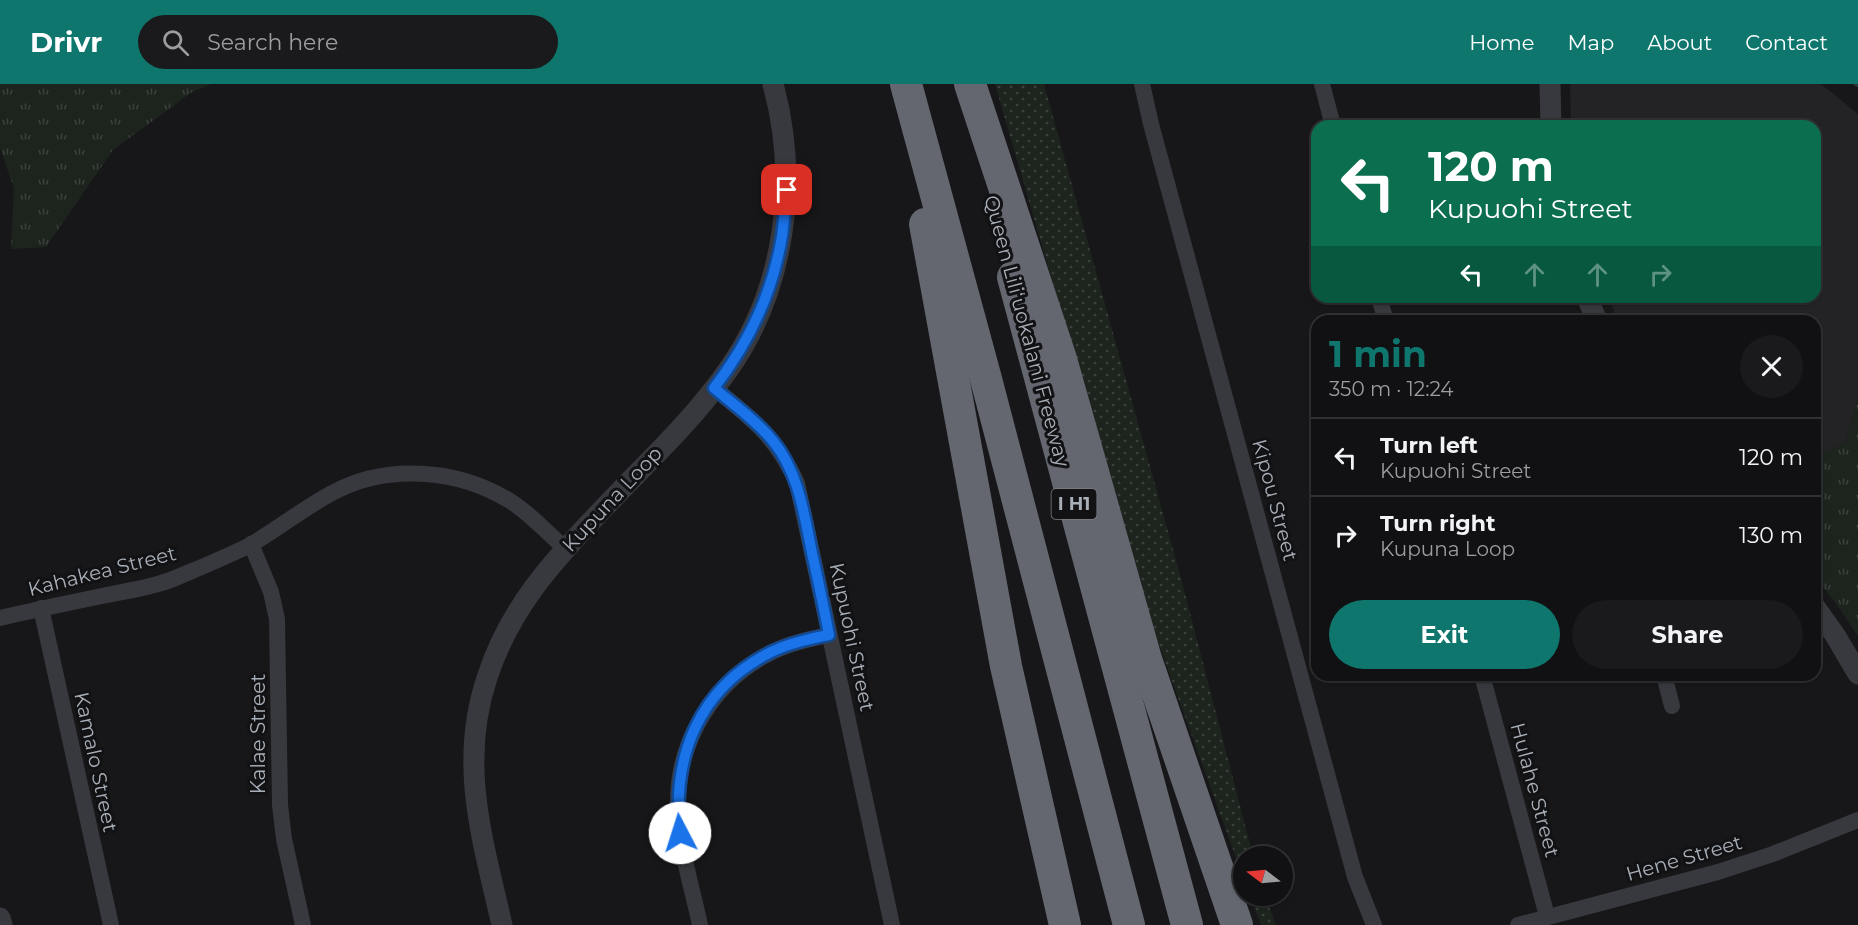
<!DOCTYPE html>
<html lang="en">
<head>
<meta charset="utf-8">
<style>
	body { margin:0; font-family:Montserrat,sans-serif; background:#1a1a1c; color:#f1f3f6; height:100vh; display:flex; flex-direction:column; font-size:22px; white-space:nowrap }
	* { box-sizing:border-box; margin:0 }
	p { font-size:20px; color:#9c9da0 }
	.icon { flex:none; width:33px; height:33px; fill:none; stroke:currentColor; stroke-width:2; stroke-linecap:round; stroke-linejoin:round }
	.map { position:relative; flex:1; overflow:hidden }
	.panel { position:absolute; left:1311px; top:231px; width:510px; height:366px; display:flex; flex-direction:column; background:#111113; border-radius:18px; box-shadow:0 2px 4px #0004,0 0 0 2px #303133 }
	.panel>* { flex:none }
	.hud { position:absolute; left:1311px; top:36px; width:510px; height:183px; border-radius:18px; box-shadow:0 2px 4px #0004,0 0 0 2px #303133; background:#0b6e4f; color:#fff; overflow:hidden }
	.needle { width:39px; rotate:286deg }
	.fabs { position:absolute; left:1233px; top:762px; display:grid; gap:12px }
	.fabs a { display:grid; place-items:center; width:60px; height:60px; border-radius:50%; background:#111113; box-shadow:0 2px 4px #0004,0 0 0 2px #303133; font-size:30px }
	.pin { position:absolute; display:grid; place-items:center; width:51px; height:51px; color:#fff; margin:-26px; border-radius:12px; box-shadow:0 3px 9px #0006 }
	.me { position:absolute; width:66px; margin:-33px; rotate:355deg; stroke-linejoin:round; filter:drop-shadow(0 0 4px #0008) }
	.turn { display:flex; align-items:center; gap:21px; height:126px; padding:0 18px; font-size:27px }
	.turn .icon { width:78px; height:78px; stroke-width:2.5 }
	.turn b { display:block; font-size:42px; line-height:51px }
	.lanes { display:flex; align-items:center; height:57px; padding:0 18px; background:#0003; justify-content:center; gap:30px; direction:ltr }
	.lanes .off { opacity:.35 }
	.round { display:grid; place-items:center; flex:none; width:63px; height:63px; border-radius:32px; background:#1a1a1c }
	.headline { display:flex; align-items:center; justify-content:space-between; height:102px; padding:0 18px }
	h1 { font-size:36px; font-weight:700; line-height:45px; color:#0f766e }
	.cta { display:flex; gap:12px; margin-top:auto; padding:12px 18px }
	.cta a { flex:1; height:69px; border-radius:36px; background:#0f766e; color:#fff; font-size:24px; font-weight:700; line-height:69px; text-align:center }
	.cta a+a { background:#1a1a1c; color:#f1f3f6 }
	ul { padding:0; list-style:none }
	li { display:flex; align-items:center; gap:18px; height:78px; padding:0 18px; border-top:2px solid #303133 }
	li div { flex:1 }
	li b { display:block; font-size:22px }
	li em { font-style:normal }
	header { display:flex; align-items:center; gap:36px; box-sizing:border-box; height:84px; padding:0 30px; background:#0f766e; color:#fff }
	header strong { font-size:28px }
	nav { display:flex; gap:33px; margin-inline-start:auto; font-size:21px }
	.search { width:420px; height:54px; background:#1a1a1c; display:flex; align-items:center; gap:15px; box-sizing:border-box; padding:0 21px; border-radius:33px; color:#9c9da0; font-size:22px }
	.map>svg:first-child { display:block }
	.built { fill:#232326 }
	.grass { fill:url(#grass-dots) }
	.park { fill:url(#park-tufts) }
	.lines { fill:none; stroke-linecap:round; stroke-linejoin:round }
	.stream { stroke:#2d373d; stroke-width:4.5 }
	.minor { stroke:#38393e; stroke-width:16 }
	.tertiary { stroke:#38393e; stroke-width:21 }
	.motorway { stroke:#64676f; stroke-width:32 }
	.route-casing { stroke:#114b97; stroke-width:15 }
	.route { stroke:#1a73e8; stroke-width:10 }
	.labels { text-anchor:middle; stroke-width:6; stroke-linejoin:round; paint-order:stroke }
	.shield { fill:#121214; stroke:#7c8087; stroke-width:1.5 }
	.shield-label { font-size:18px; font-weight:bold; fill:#a9afb8 }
	.street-label { font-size:20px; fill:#a9afb8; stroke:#121214 }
</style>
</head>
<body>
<header>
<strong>Drivr</strong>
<div class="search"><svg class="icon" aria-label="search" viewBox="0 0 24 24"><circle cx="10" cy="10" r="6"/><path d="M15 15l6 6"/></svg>Search here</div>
<nav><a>Home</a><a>Map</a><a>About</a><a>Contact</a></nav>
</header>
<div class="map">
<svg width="1858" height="841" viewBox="0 0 1858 841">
	<defs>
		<pattern id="grass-dots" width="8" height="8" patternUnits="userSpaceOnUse" patternTransform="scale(1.5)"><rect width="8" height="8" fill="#1d241d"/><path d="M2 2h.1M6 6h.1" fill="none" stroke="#3b413c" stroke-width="1.8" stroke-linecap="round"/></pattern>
		<pattern id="park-tufts" width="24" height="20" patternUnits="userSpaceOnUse" patternTransform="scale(1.5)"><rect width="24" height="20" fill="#1d241d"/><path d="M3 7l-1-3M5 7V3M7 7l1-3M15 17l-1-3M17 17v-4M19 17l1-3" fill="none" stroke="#3b413c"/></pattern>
	</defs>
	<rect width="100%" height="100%" fill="#171719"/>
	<polygon class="built" points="1570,0 1821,0 1858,30 1858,315 1845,358 1815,374 1815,237 1618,237 1608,213 1815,213 1815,42 1571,42"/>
	<g class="grass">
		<polygon points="995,0 1044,0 1182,498 1253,772 1244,772 1243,793 1154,547"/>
		<polygon points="1250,812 1265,812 1276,841 1261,841"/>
	</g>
	<g class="park">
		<polygon points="0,0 211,0 192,8 113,66 46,163 11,165 14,104 0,64"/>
		<polygon points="1858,315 1858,552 1835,518 1815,494 1815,374 1845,358"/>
	</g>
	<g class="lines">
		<polyline class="stream" points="1856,0 1858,1"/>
		<g class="minor">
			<polyline points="1142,0 1151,40 1355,793 1374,841"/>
			<polyline points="1322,0 1333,42"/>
			<polyline points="1379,213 1386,237"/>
			<path d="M714 304C753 336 775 351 797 399L892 841"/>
			<polyline points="251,460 271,508 277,535 280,721 284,755 303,841"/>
			<polyline points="41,524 111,841"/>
			<path d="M0 534C34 526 68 519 102 512 125 507 151 504 173 495 199 484 227 473 252 460 279 444 304 424 332 409 387 379 458 385 510 417 530 429 547 449 565 464"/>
			<polyline points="1482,591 1547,832"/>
			<polyline points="1664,591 1672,622"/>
			<path d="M700 841C692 803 679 763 678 724 676 658 713 597 772 568 790 559 810 555 829 551"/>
			<polyline points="1518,841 1718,788 1773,770 1858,736"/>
		</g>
		<g class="tertiary">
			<polyline points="1550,0 1551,42"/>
			<polyline points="1587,213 1597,237"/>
			<polyline points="1815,523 1835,551 1858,590"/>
			<polyline points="0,834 2,841"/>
			<path d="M502 841C483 757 458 680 487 594 509 525 552 478 601 427 644 381 692 338 728 286 786 204 799 96 773 0"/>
		</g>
		<g class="motorway">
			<polyline points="906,0 986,295 1129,841"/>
			<polyline points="970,0 1061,275 1146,575 1237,841"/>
			<polyline points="925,140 1006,582 1065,841"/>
			<polyline points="1013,193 1187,841"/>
		</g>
	</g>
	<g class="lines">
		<g class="route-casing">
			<path id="route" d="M680 749C672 672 699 604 771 568 790 559 809 555 829 551 824 524 818 496 812 469 804 430 799 389 773 357 756 336 734 321 714 304 748 260 773 208 782 152 784 137 785 121 787 106"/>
		</g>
		<use href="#route" class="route"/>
	</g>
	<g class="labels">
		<rect class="shield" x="1051.5" y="405" width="45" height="30" rx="4.5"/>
		<g class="shield-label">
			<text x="1074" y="426">I H1</text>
		</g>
		<g class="street-label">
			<text transform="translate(1027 247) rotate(75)" y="7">Queen Liliʻuokalani Freeway</text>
			<text transform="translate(612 415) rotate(-47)" y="7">Kupuna Loop</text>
			<text transform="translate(1275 416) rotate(75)" y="7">Kipou Street</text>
			<text transform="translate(102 487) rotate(-14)" y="7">Kahakea Street</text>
			<text transform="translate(852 553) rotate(78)" y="7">Kupuohi Street</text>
			<text transform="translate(258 650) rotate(-90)" y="7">Kalae Street</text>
			<text transform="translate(96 678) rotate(78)" y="7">Kamalo Street</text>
			<text transform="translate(1535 706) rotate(75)" y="7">Hulahe Street</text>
			<text transform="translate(1684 774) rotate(-16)" y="7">Hene Street</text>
		</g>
	</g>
</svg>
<div class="fabs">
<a><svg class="needle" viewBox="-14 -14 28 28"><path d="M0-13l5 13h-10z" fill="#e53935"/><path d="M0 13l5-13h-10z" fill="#9c9da0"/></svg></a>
</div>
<div class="pin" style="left:787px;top:106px;background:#d93025"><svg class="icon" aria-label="arrive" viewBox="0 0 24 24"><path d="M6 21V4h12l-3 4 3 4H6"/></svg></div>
<svg class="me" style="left:680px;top:749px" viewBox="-20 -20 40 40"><circle r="19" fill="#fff"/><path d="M0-13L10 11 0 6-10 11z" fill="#1a73e8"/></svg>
<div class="hud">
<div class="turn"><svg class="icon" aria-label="left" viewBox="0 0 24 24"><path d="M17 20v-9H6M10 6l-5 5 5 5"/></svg><div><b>120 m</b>Kupuohi Street</div></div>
<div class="lanes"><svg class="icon" aria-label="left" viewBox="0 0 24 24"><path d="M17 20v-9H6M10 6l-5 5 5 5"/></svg><svg class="icon off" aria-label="ahead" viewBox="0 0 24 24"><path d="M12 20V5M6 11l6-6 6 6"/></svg><svg class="icon off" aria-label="ahead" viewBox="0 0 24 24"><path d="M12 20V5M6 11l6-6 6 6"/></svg><svg class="icon off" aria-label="right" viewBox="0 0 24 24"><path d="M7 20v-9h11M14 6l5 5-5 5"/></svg></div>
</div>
<section class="panel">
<div class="headline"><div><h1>1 min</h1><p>350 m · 12:24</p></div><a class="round"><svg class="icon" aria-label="close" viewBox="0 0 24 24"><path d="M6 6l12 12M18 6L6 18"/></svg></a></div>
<ul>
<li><svg class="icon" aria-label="left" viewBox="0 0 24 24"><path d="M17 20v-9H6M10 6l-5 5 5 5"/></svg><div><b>Turn left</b><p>Kupuohi Street</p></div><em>120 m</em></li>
<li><svg class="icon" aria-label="right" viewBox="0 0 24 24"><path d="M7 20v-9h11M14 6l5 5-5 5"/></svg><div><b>Turn right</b><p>Kupuna Loop</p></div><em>130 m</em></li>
</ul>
<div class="cta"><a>Exit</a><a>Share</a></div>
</section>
</div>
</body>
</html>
